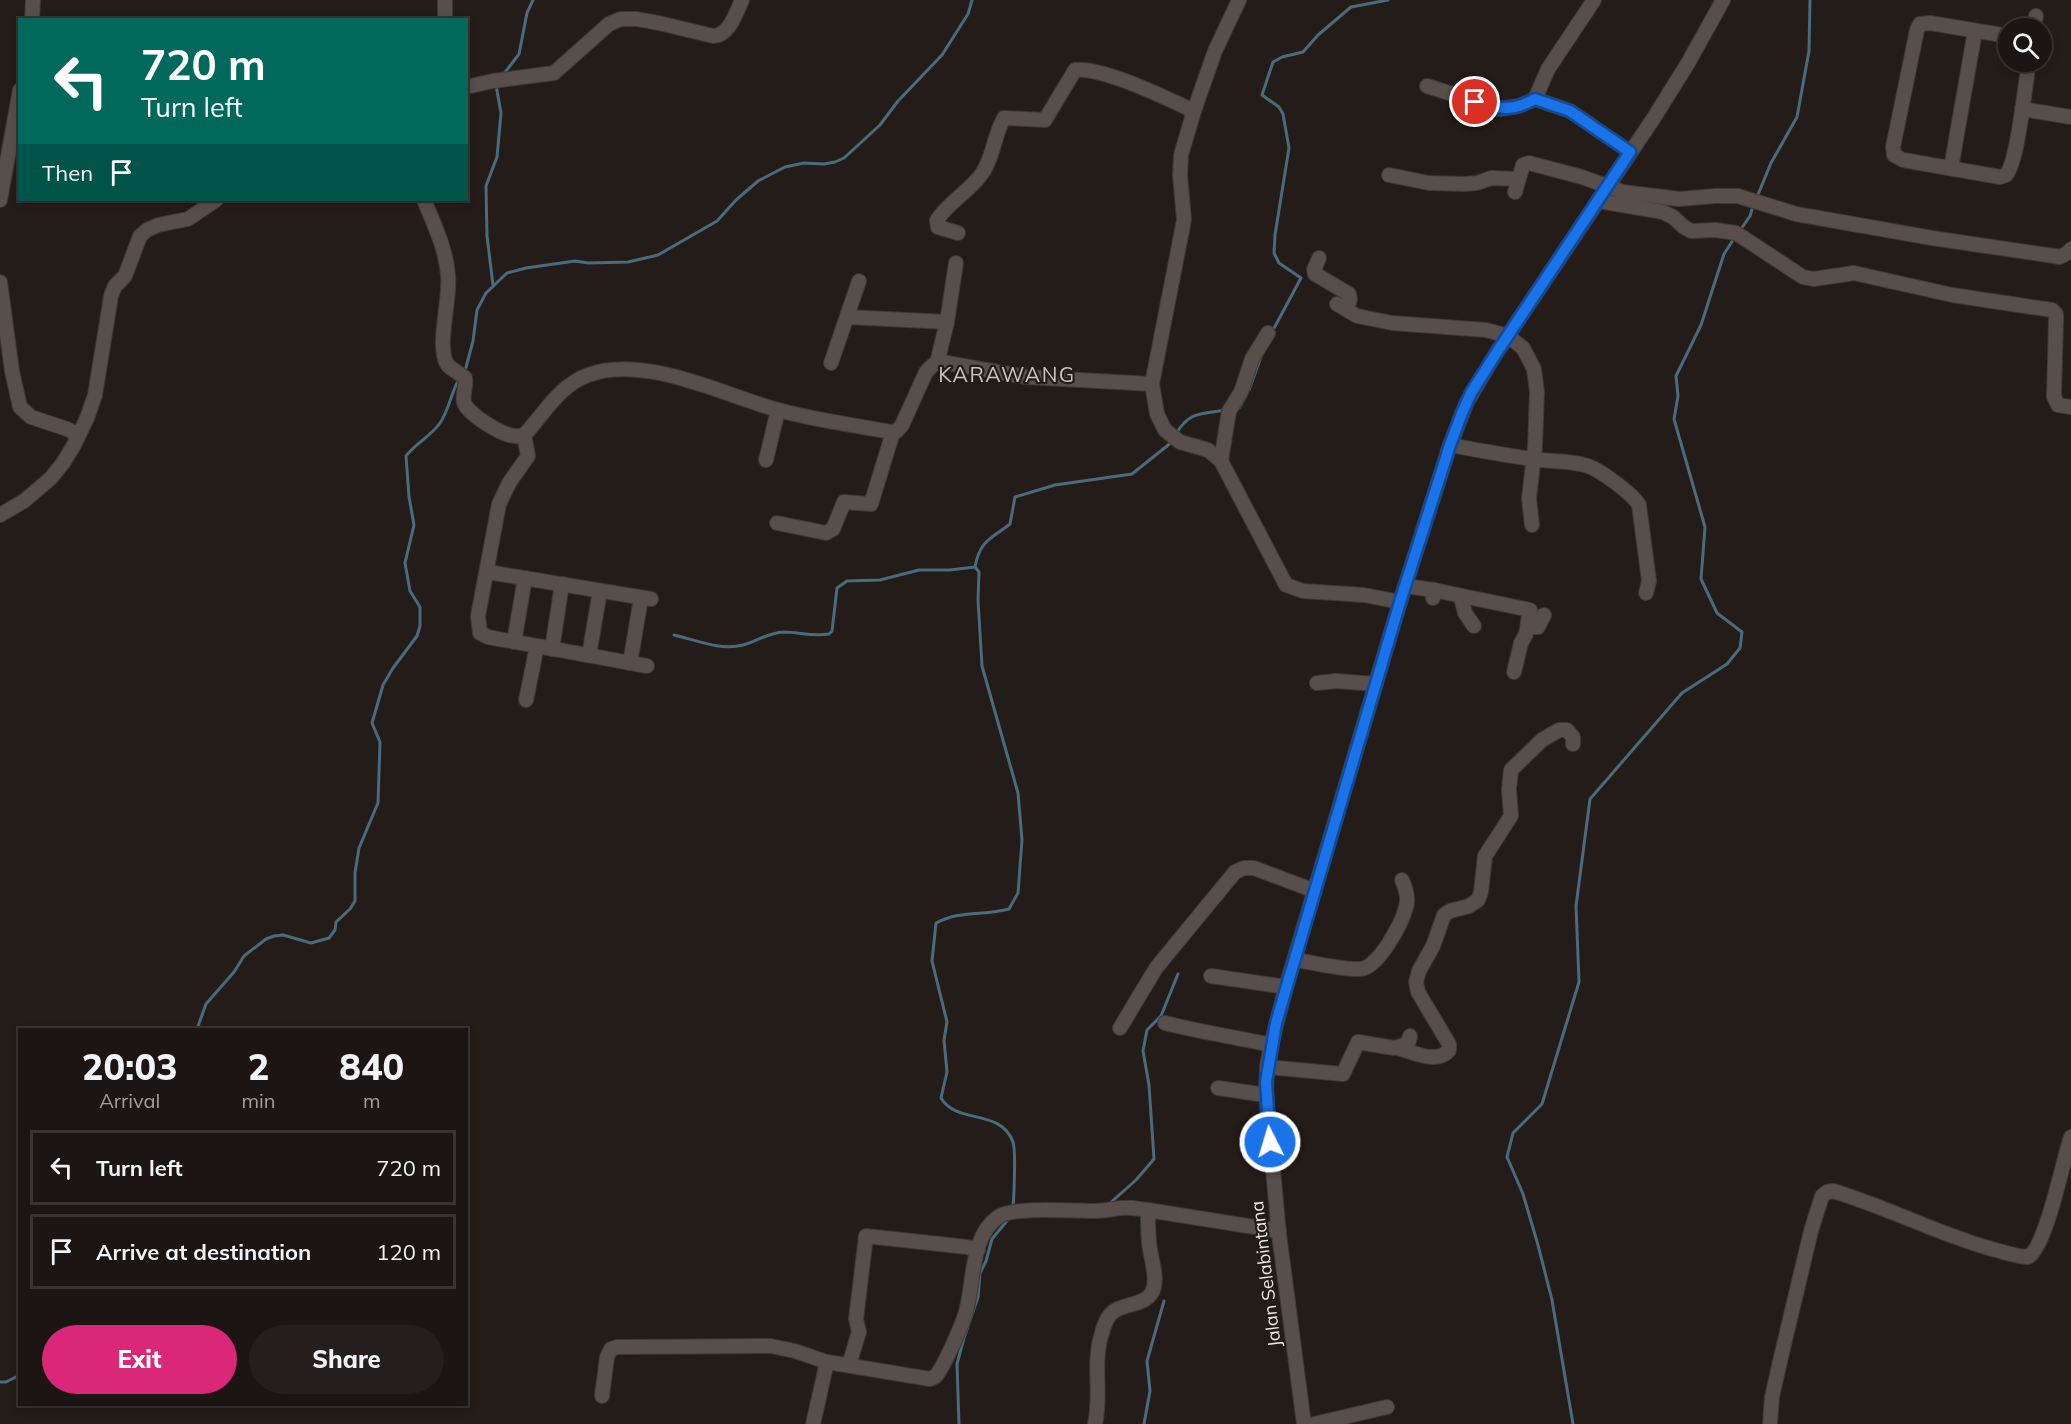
<!DOCTYPE html>
<html lang="en">
<head>
<meta charset="utf-8">
<style>
	body { margin:0; font-family:Mulish,sans-serif; background:#241e1c; color:#f1f3f6; height:100vh; display:flex; flex-direction:column; font-size:22px; white-space:nowrap }
	* { box-sizing:border-box; margin:0 }
	p { font-size:20px; color:#a09fa0 }
	.icon { flex:none; width:33px; height:33px; fill:none; stroke:currentColor; stroke-width:2; stroke-linecap:round; stroke-linejoin:round }
	.map { position:relative; flex:1; overflow:hidden }
	.sheet { position:absolute; left:18px; top:1028px; width:450px; height:378px; display:flex; flex-direction:column; background:#1b1513; border-radius:0px; box-shadow:0 3px 9px #0003,0 0 0 2px #393433 }
	.sheet>* { flex:none }
	.hud { position:absolute; left:18px; top:18px; width:450px; height:183px; border-radius:0px; box-shadow:0 3px 9px #0003,0 0 0 2px #393433; background:#00695c; color:#fff; overflow:hidden }
	.controls { position:absolute; left:1998px; top:18px; display:grid; gap:12px }
	.controls a { display:grid; place-items:center; width:54px; height:54px; border-radius:50%; background:#1b1513; box-shadow:0 3px 9px #0003,0 0 0 2px #393433; font-size:30px }
	.pin { position:absolute; display:grid; place-items:center; width:51px; height:51px; color:#fff; margin:-26px; border:3px solid #fff; border-radius:50%; box-shadow:0 2px 6px #0007 }
	.me { position:absolute; width:66px; margin:-33px; rotate:355deg; stroke-linejoin:round; filter:drop-shadow(0 0 4px #0008) }
	.turn { display:flex; align-items:center; gap:21px; height:126px; padding:0 24px; font-size:27px }
	.turn .icon { width:78px; height:78px; stroke-width:2.5 }
	.turn b { display:block; font-size:42px; line-height:51px }
	.then { display:flex; align-items:center; height:57px; padding:0 24px; background:#0003; gap:12px; font-size:22px }
	.eta { display:flex; justify-content:space-evenly; align-items:center; height:102px; text-align:center }
	.eta b { font-size:36px; font-weight:800; line-height:42px }
	.action { display:flex; gap:12px; margin-top:auto; padding:12px 24px }
	.action a { flex:1; height:69px; border-radius:36px; background:#db2777; color:#fff; font-size:24px; font-weight:800; line-height:69px; text-align:center }
	.action a+a { background:#241e1c; color:#f1f3f6 }
	ul { padding:0; list-style:none }
	li { display:flex; align-items:center; gap:18px; height:75px; margin:0 12px 9px; padding:0 12px; border:3px solid #393433; border-radius:0px }
	li div { flex:1 }
	li b { display:block; font-size:22px }
	li em { font-style:normal }
	.map>svg:first-child { display:block }
	.lines { fill:none; stroke-linecap:round; stroke-linejoin:round }
	.stream { stroke:#496b7e; stroke-width:3 }
	.minor-casing { stroke:#3e3836; stroke-width:16 }
	.minor { stroke:#584f4c; stroke-width:14 }
	.route-casing { stroke:#114b97; stroke-width:15 }
	.route { stroke:#1a73e8; stroke-width:10 }
	.labels { text-anchor:middle; stroke-width:4.5; stroke-linejoin:round; paint-order:stroke }
	.street-label { font-size:18px; fill:#eee8e6; stroke:#241c19 }
	.quarter-label { font-size:21px; letter-spacing:1.5px; fill:#cdc2be; stroke:#241c19 }
</style>
</head>
<body>
<div class="map">
<svg width="2071" height="1424" viewBox="0 0 2071 1424">
	<rect width="100%" height="100%" fill="#241c19"/>
	<g class="lines">
		<g class="stream">
			<polyline points="503,75 519,54 527,13 533,0"/>
			<polyline points="1757,197 1771,163 1797,117 1809,51 1810,0"/>
			<polyline points="1739,232 1750,216 1753,206"/>
			<polyline points="493,285 487,236 486,186 497,157 501,113 496,85"/>
			<polyline points="1272,332 1301,278 1279,263 1274,253 1275,235 1289,148 1283,114 1279,107 1262,95 1273,62 1282,57 1303,52 1318,35 1351,7 1388,0"/>
			<polyline points="465,371 473,341 477,310 486,293 507,273 526,268 575,261 588,263 628,262 658,255 717,221 736,200 758,181 785,167 804,163 824,164 835,162 844,158 880,125 898,101 942,55 968,14 972,0"/>
			<polyline points="1249,390 1262,354"/>
			<polyline points="1235,408 1239,408 1246,396"/>
			<path d="M1176 434C1189 411 1202 414 1226 410"/>
			<path d="M975 567C980 540 991 539 1010 524L1015 497 1055 485 1132 474 1172 442"/>
			<path d="M674 635C696 640 720 651 743 645 757 641 768 633 783 632 799 632 813 637 829 634L832 631 837 588 847 581 880 580 919 570H950L975 567 979 572 978 600 982 666 1018 793 1022 840 1018 893 1009 909C983 916 961 910 936 923L932 961 947 1022 944 1040 947 1072 941 1098C957 1125 1001 1108 1013 1142 1016 1150 1014 1196 1013 1207"/>
			<path d="M197 1029 206 1004 234 972 244 956 266 939 274 936 283 935 311 943 329 938 335 930 336 922 350 909 355 901V873L359 848 378 803 380 742 372 723 383 685 393 668 417 636 420 626V607L410 591 405 563 414 525 409 497 406 456C416 443 431 436 440 423 449 410 451 393 459 379"/>
			<polyline points="1109,1204 1136,1180 1154,1159 1149,1085 1143,1051 1147,1030 1161,1016 1178,974"/>
			<polyline points="0,1382 6,1382 20,1375"/>
			<polyline points="959,1424 957,1364 964,1338 978,1297 980,1273 986,1261 992,1239 1010,1217"/>
			<polyline points="1144,1424 1150,1391 1147,1361 1164,1301"/>
			<polyline points="1573,1424 1552,1300 1538,1245 1523,1194 1507,1157 1513,1133 1542,1104 1579,982 1576,906 1590,799 1682,693 1727,664 1740,648 1742,632 1717,613 1701,579 1705,527 1674,419 1678,396 1676,376 1701,325 1724,254 1735,237"/>
		</g>
		<g class="minor-casing">
			<g id="minor">
				<polyline points="445,0 445,20"/>
				<polyline points="1239,0 1215,51 1194,111 1181,155 1180,175 1184,220 1152,384 1157,414 1165,430 1180,442 1208,450 1221,461 1286,585 1303,591 1364,595 1400,602"/>
				<polyline points="32,20 33,0"/>
				<polyline points="2034,28 2036,16"/>
				<path d="M2008 36 1930 23 1920 24 1917 30 1893 147 1894 155 1903 160 2000 177 2006 175C2018 162 2025 84 2029 62"/>
				<polyline points="1427,86 1500,109 1519,106 1535,99 1570,111 1630,152"/>
				<path d="M466 87 493 81 554 73 609 24 621 19H637L659 23 713 36C729 36 736 13 742 0"/>
				<polyline points="1535,99 1548,69 1594,0"/>
				<polyline points="2022,109 2071,117"/>
				<polyline points="1951,168 1975,31"/>
				<polyline points="1389,175 1429,183 1465,184 1477,183 1491,178 1518,179"/>
				<polyline points="1515,192 1523,165 1529,163 1582,177 1623,192 1679,199 1715,196 1738,196 1796,214 1932,238 2054,256 2060,257 2069,252 2071,249"/>
				<polyline points="0,200 20,90"/>
				<path d="M424 200C434 224 446 249 448 275 451 298 436 345 447 364 451 370 460 373 465 378 467 386 462 394 464 402 467 414 503 436 515 436 521 437 525 435 528 431 546 410 561 385 588 375 645 354 723 395 778 410 815 420 853 425 891 432L897 431 902 425 926 372 933 365 942 362 1026 377 1152 384"/>
				<polyline points="1599,201 1663,212 1673,217 1684,227 1691,231 1716,230 1736,233 1803,277 1814,279 1854,273 1952,295 2052,310 2056,314 2056,320 2054,397 2058,405 2071,407"/>
				<path d="M958 233 938 227 937 220C949 201 971 191 983 172 994 155 994 135 1004 118L1045 120 1075 70C1101 66 1168 99 1194 111"/>
				<polyline points="1319,258 1314,270 1315,274 1349,294 1350,299 1347,309"/>
				<polyline points="0,282 12,371 20,407 31,417 67,429 73,432 76,437"/>
				<polyline points="1337,304 1357,316 1392,323 1486,330 1508,336 1523,348 1534,369 1537,392 1535,447 1529,498 1532,525"/>
				<polyline points="847,317 947,322"/>
				<polyline points="831,363 859,281"/>
				<polyline points="937,363 947,322 956,263"/>
				<polyline points="524,435 528,456 509,483 499,504 478,616 480,633 488,637 647,666"/>
				<path d="M1450 445C1477 450 1505 455 1532 459 1551 462 1570 460 1588 466 1600 470 1633 494 1639 505L1649 581 1646 593"/>
				<polyline points="766,460 778,410"/>
				<polyline points="1221,461 1229,411 1241,392 1252,359 1268,333"/>
				<polyline points="0,515 24,501 51,478 63,463 74,445 87,418 95,395 111,296 115,286 125,276 140,236 147,230 158,225 188,219 216,200"/>
				<polyline points="777,523 826,533 833,529 844,502 871,504 893,432"/>
				<polyline points="488,572 651,599"/>
				<polyline points="1406,586 1434,590 1433,598"/>
				<polyline points="1434,590 1530,610 1526,634 1521,643 1514,672"/>
				<polyline points="1461,597 1465,613 1474,626"/>
				<polyline points="1528,627 1538,627 1544,615"/>
				<polyline points="514,642 525,578"/>
				<polyline points="552,649 562,584"/>
				<polyline points="589,655 600,591"/>
				<polyline points="630,663 641,598"/>
				<polyline points="1317,683 1336,681 1376,684"/>
				<polyline points="526,700 537,646"/>
				<path d="M1294 960C1312 962 1343 970 1360 969 1378 969 1402 923 1406 907 1409 898 1406 889 1402 880"/>
				<polyline points="1211,976 1286,987"/>
				<path d="M1165 1023C1200 1032 1235 1037 1271 1045"/>
				<polyline points="1120,1028 1156,968 1235,872 1244,868 1254,868 1315,891"/>
				<path d="M1398 1048C1412 1052 1438 1065 1449 1050V1044L1418 992 1416 982 1419 971 1433 946 1444 915 1450 911 1469 906 1478 900 1481 892 1485 856 1511 816 1509 789 1511 770 1542 740 1559 730H1567L1573 737V744"/>
				<polyline points="1267,1067 1343,1074 1358,1042 1394,1048 1408,1044 1410,1036"/>
				<polyline points="1218,1088 1266,1095"/>
				<polyline points="849,1365 859,1332 856,1319 866,1236 967,1247 978,1250"/>
				<polyline points="602,1396 607,1357 611,1349 617,1347 771,1346 795,1351 827,1362"/>
				<path d="M813 1424 827 1362 930 1379 936 1376C945 1364 960 1330 965 1315 975 1284 969 1238 998 1217 1014 1206 1073 1211 1094 1211 1103 1211 1112 1209 1121 1208 1130 1207 1139 1209 1148 1210"/>
				<path d="M1095 1424C1102 1394 1092 1362 1102 1333 1104 1325 1108 1314 1116 1310 1128 1303 1150 1305 1154 1287 1157 1273 1150 1256 1149 1242 1148 1231 1148 1220 1148 1210L1279 1231"/>
				<polyline points="1304,1424 1279,1234 1266,1095 1267,1067 1271,1045 1286,987 1400,602 1450,445 1467,402 1495,355 1655,116 1688,63 1723,0"/>
				<polyline points="1314,1424 1387,1407"/>
				<path d="M1770 1424 1772 1397 1781 1357 1811 1231 1822 1196 1827 1192 1833 1191C1887 1207 1938 1234 1992 1249 2004 1252 2017 1257 2028 1257 2046 1248 2063 1160 2071 1137"/>
			</g>
		</g>
		<use href="#minor" class="minor"/>
	</g>
	<g class="lines">
		<g class="route-casing">
			<path id="route" d="M1270 1142 1266 1082 1276 1023 1400 602 1450 445 1462 413 1471 393 1495 355 1630 152 1570 111 1535 99C1511 112 1500 109 1475 102"/>
		</g>
		<use href="#route" class="route"/>
	</g>
	<g class="labels">
		<g class="street-label">
			<text transform="translate(1266 1274) rotate(-97)" y="6">Jalan Selabintana</text>
		</g>
		<g class="quarter-label">
			<text x="1007" y="382">KARAWANG</text>
		</g>
	</g>
</svg>
<div class="controls">
<a><svg class="icon" aria-label="search" viewBox="0 0 24 24"><circle cx="10" cy="10" r="6"/><path d="M15 15l6 6"/></svg></a>
</div>
<div class="pin" style="left:1475px;top:102px;background:#d93025"><svg class="icon" aria-label="arrive" viewBox="0 0 24 24"><path d="M6 21V4h12l-3 4 3 4H6"/></svg></div>
<svg class="me" style="left:1270px;top:1142px" viewBox="-20 -20 40 40"><circle r="17" fill="#1a73e8" stroke="#fff" stroke-width="3"/><path d="M0-11L8 9 0 5-8 9z" fill="#fff"/></svg>
<div class="hud">
<div class="turn"><svg class="icon" aria-label="left" viewBox="0 0 24 24"><path d="M17 20v-9H6M10 6l-5 5 5 5"/></svg><div><b>720 m</b>Turn left</div></div>
<div class="then">Then<svg class="icon" aria-label="arrive" viewBox="0 0 24 24"><path d="M6 21V4h12l-3 4 3 4H6"/></svg></div>
</div>
<section class="sheet">
<div class="eta">
<div><b>20:03</b><p>Arrival</p></div>
<div><b>2</b><p>min</p></div>
<div><b>840</b><p>m</p></div>
</div>
<ul>
<li><svg class="icon" aria-label="left" viewBox="0 0 24 24"><path d="M17 20v-9H6M10 6l-5 5 5 5"/></svg><div><b>Turn left</b></div><em>720 m</em></li>
<li><svg class="icon" aria-label="arrive" viewBox="0 0 24 24"><path d="M6 21V4h12l-3 4 3 4H6"/></svg><div><b>Arrive at destination</b></div><em>120 m</em></li>
</ul>
<div class="action"><a>Exit</a><a>Share</a></div>
</section>
</div>
</body>
</html>
